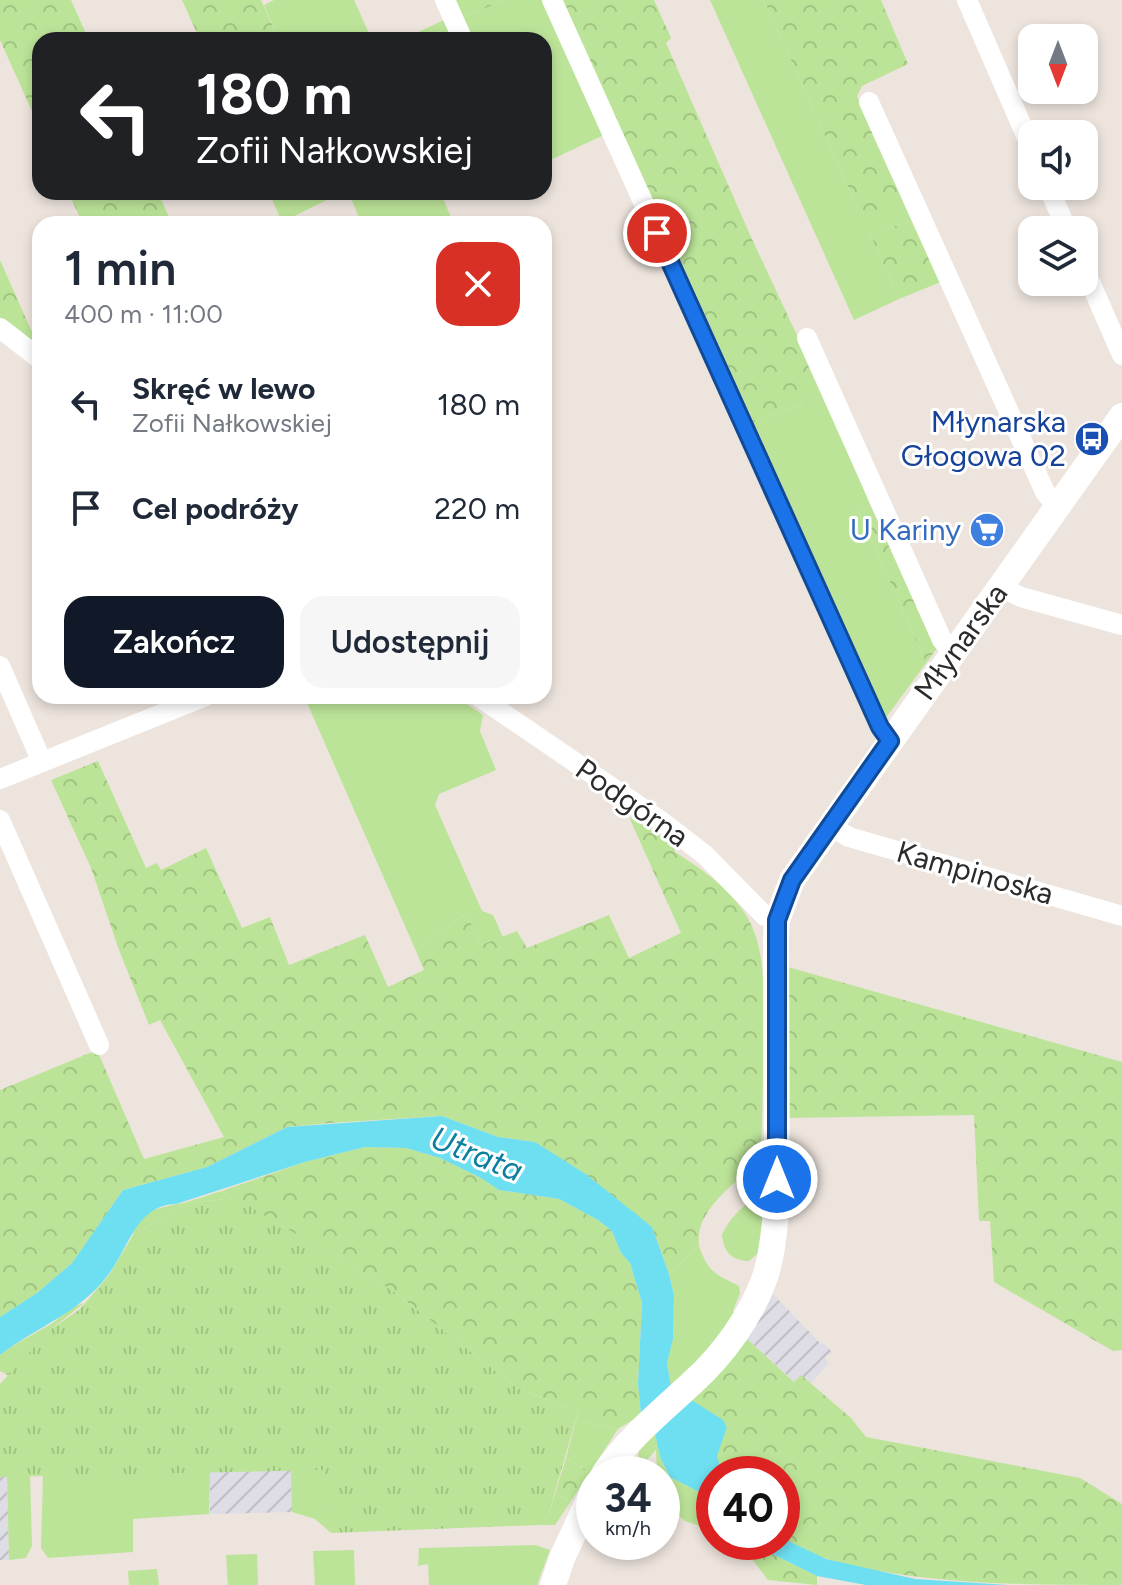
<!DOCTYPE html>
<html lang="pl">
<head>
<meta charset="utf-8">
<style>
	body { margin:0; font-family:Figtree,sans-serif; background:#f6f6f7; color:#1f2937; height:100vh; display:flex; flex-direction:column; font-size:30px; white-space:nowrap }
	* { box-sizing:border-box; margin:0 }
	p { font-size:26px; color:#747a83 }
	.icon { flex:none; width:44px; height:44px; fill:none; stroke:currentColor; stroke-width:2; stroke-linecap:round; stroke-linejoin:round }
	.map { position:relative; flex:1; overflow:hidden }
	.side { position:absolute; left:32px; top:216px; width:520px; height:488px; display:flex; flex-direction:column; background:#fff; border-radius:24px; box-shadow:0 4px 12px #0003 }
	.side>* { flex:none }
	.top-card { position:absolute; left:32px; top:32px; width:520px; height:168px; border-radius:24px; box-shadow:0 4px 12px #0003; background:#202124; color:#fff; overflow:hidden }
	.needle { width:52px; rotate:180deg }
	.fabs { position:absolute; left:1018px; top:24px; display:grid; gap:16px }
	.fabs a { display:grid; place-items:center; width:80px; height:80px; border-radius:16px; background:#fff; box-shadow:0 4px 12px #0003; font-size:40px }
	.speed { position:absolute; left:576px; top:1456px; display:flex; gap:16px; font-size:40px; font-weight:700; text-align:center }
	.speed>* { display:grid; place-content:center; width:104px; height:104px; border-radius:50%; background:#fff; box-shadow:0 4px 12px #0003; line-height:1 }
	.speed small { font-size:20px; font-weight:400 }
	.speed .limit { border:12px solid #d22; background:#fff; color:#111 }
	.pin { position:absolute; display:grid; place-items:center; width:68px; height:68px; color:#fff; margin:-34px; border:4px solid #fff; border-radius:50%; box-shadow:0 2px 8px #0007 }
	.me { position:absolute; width:88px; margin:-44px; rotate:0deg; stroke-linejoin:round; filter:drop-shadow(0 0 6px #0008) }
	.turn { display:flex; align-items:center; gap:28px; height:168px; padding:0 32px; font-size:36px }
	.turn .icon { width:104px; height:104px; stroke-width:2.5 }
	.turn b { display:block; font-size:56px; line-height:68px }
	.round { display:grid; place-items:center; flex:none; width:84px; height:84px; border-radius:24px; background:#f6f6f7 }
	.head { display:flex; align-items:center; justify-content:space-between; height:136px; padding:0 32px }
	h1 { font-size:48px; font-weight:600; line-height:60px }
	.cta { display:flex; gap:16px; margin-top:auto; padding:16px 32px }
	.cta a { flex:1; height:92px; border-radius:24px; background:#111827; color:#fff; font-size:32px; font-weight:600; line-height:92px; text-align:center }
	.cta a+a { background:#f6f6f7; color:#1f2937 }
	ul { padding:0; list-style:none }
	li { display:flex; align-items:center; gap:24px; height:104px; padding:0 32px }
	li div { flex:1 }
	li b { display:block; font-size:30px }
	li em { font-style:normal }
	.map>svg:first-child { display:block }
	.industrial { fill:url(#industrial-furrows) }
	.grass { fill:#bce498 }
	.forest { fill:url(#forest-crowns) }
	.park { fill:url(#park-tufts) }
	.water { fill:#6edff0 }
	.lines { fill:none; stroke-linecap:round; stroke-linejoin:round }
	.minor { stroke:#fff; stroke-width:20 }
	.tertiary { stroke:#fff; stroke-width:26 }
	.route-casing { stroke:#114b97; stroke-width:20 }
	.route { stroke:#1a73e8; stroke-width:14 }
	.labels { text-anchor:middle; stroke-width:6; stroke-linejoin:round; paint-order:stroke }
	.transit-label { font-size:30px; fill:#164399; stroke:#fff; text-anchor:end }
	.shop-label { font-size:30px; fill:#366cbe; stroke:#fff; text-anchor:end }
	.street-label { font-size:30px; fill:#2b2b2b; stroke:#fff }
	.water-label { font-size:32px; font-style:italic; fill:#0b7f9e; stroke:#fff }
</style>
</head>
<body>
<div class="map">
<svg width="1122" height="1585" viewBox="0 0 1122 1585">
	<defs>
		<pattern id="industrial-furrows" width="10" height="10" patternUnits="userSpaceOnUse" patternTransform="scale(2)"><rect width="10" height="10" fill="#dedde5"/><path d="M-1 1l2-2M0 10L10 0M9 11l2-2" fill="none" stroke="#bfbec5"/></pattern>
		<pattern id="forest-crowns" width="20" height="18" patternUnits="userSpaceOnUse" patternTransform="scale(2)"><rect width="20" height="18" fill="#bce498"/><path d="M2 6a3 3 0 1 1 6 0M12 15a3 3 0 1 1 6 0" fill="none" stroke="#a2c483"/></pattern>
		<pattern id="park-tufts" width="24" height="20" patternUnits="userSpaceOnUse" patternTransform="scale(2)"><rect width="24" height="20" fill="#bce498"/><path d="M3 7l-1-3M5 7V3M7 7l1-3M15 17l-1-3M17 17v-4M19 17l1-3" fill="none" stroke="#a2c483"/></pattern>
	</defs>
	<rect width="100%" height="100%" fill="#ede4dd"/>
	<g class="industrial">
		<polygon points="771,1292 821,1344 824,1343 832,1352 825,1358 829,1363 810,1384 801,1376 795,1382 747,1339"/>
		<polygon points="291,1470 292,1512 210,1514 210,1471"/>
		<polygon points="7,1475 9,1560 0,1560 0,1477"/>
	</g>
	<g class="grass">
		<polygon points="274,0 354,0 372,40 279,40 264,5"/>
		<polygon points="506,0 545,0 606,134 544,163 544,40 470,40 460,18"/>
		<polygon points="710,0 764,0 859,211 902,197 912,220 882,231 869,231 899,299 854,320"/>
		<polygon points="444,20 453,40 401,40"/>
		<polygon points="269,192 343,192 282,222"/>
		<polygon points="348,192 440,192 454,224 362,224"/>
		<polygon points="825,395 871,507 859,512 926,663 885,719 753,423"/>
		<polygon points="304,696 455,696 483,715 480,731 496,770 439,794 435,805 482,911 493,915 503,937 481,945 466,913 416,951"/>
		<path d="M222 1191 235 1198 186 1203 133 1235C138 1211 158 1208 178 1204 193 1201 208 1195 222 1191Z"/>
		<path d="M757 1199 766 1203 763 1249 749 1261C733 1261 723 1252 722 1235 728 1221 742 1204 757 1199Z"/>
		<path d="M699 1246C708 1272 715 1274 739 1286L740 1293 733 1311 734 1314 717 1340 671 1388 667 1363 673 1339 674 1295 669 1274Z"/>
		<polygon points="84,1303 50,1330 29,1353 14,1345 53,1323 72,1307"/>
		<polygon points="576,1420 618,1429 590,1472 566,1458"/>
		<polygon points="654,1429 660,1457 670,1477 699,1492 714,1515 714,1531 685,1521 662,1502 662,1474 657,1474 656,1450 635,1473 639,1450"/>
		<polygon points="291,1470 325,1470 331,1533 315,1519 292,1512"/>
		<polygon points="210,1471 209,1514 133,1519 133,1552 48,1558 41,1548 43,1474"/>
		<polygon points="30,1474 32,1546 26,1558 9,1560 7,1475"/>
		<polygon points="555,1494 571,1501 555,1525 539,1525 548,1516"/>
		<polygon points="535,1545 550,1550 537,1585 429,1585 428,1564 418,1566 419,1548"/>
		<polygon points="354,1550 355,1585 315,1585 313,1551"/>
		<polygon points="257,1554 258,1585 228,1585 226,1555"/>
		<polygon points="157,1569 159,1585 129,1585 128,1571"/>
	</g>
	<g class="forest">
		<polygon points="0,0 71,0 89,40 40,40 40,129 0,40"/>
		<polygon points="182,0 261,0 279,40 200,40"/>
		<polygon points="452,0 506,0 460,18"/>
		<polygon points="562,0 654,0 671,38 666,43 751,237 825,395 753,423"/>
		<polygon points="764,0 881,0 908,64 862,86 857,96 902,197 882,215 859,211"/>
		<polygon points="68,192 158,192 172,224 83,224"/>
		<polygon points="912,220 941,282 899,299 869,231 882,231"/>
		<polygon points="0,260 40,350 0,321"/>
		<polygon points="871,507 938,647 926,663 859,512"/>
		<path d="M98 761 146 868 157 863 161 870 206 848 242 928 270 917 289 965 365 935 388 987 424 970 416 951 466 913 481 945 517 931 527 948 609 915 629 958 681 933 629 817 673 844 675 852C700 868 727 886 744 912 769 949 763 1000 763 1043 763 1081 763 1120 760 1159 738 1183 694 1208 699 1246L669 1274 652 1227 535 1142 498 1137 442 1116 330 1123 287 1127 207 1167 123 1190 72 1263 37 1293 0 1317V1090L97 1050 144 1159 224 1137 160 1020 149 1025 119 950 91 868 51 780Z"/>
		<polygon points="788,967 1122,1062 1122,1350 1113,1351 994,1282 990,1221 979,1221 974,1115 788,1118"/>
		<polygon points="365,1147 406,1148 440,1158 481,1178 499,1190 559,1199 598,1220 612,1231 621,1253 630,1263 642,1303 638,1384 641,1415 618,1429 576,1420 578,1412 517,1388 393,1291 222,1191 305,1162"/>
		<path d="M747 1339 794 1382 801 1375 851 1418 866 1437 1080 1478 1122 1504V1585C1027 1585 917 1585 827 1559 812 1554 797 1545 782 1538V1474H733L721 1470 716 1456 727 1427 688 1398Z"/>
		<polygon points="14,1345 29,1353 9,1376 0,1371 0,1355"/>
		<polygon points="566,1458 590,1472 571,1501 555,1494"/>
		<polygon points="731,1542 748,1542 817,1576 817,1585 768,1580 744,1549"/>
	</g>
	<polygon class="park" points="235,1198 393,1291 517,1388 578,1412 548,1516 539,1525 331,1533 324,1470 0,1477 0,1384 50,1330 80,1309 109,1275 133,1235 186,1203"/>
	<g class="water">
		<path d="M442 1116 498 1137 535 1142 587 1175 652 1227 669 1274 674 1295 673 1339 667 1363 671 1387 723 1420 727 1427 717 1456 721 1470 733 1474H714V1515L699 1492 670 1477 660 1457 654 1429 641 1415 638 1384 642 1303 630 1263 621 1253 612 1231 598 1220 559 1199 499 1190 481 1178 440 1158 406 1148 365 1147 305 1162 176 1204C136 1205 129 1248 108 1275 80 1313 36 1327 0 1355V1317L37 1293 72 1263 123 1190 207 1167 287 1127Z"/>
		<polygon points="782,1538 826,1559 915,1579 1008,1585 866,1585 817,1576 748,1542 782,1542"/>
	</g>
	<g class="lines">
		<g class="minor">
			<polyline points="445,0 463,40"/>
			<polyline points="552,0 880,727 890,741"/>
			<polyline points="967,0 1032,149"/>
			<polyline points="869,102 1045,492 1057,507"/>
			<polyline points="1048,186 1067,230"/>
			<polyline points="1084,268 1122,355"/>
			<polyline points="0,328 40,359"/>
			<polyline points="807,338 942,640 953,652"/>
			<polyline points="1000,587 1021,597 1122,625"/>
			<polyline points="0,666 42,762"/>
			<polyline points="478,696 661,821 705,855 765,916 777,920"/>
			<polyline points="0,779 206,696"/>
			<polyline points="0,820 99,1045"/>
			<polyline points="830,826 849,837 1122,916"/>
		</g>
		<g class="tertiary">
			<path d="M604 1474C628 1438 662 1411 693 1382 723 1355 752 1315 765 1277 773 1254 774 1228 777 1204L776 938 777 920 792 880 1122 416"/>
			<polyline points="553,1585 562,1558 594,1489"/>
		</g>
	</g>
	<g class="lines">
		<g class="route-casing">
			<polyline id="route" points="657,233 880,727 890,741 792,880 777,920 777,1179"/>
		</g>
		<use href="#route" class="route"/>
	</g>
	<defs>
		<g id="bus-disc" transform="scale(1.8)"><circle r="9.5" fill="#1a4fb4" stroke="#fff"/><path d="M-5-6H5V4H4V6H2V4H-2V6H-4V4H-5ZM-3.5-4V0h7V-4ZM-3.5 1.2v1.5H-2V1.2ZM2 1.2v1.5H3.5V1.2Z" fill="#fff"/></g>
		<g id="supermarket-disc" transform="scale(1.8)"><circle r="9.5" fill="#3f7fe0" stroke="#fff"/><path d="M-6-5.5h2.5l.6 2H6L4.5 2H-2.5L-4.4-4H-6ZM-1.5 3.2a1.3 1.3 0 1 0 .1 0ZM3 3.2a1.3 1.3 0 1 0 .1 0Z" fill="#fff"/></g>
	</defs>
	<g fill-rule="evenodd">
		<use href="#bus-disc" x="1092" y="439"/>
		<use href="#supermarket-disc" x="987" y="530"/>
	</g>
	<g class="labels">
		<g class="transit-label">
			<text x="1066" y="432">Młynarska<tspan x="1066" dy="34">Głogowa 02</tspan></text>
		</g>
		<g class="shop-label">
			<text x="961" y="540">U Kariny</text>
		</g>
		<g class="street-label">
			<text transform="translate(961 642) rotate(-54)" y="10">Młynarska</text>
			<text transform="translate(632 803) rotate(35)" y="10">Podgórna</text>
			<text transform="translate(975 873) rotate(16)" y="10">Kampinoska</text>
		</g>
		<g class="water-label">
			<text transform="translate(477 1154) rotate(22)" y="11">Utrata</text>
		</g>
	</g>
</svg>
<div class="fabs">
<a><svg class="needle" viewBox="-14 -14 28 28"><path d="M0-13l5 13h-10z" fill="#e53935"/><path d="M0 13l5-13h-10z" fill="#747a83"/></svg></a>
<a><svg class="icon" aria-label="sound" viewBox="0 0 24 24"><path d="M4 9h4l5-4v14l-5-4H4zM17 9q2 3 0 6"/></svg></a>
<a><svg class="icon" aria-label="layers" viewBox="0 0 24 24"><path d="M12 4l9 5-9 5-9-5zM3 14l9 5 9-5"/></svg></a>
</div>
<div class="speed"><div>34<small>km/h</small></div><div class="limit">40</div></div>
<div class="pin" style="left:657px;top:233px;background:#d93025"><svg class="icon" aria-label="arrive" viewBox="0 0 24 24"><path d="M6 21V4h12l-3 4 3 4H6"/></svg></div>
<svg class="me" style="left:777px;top:1179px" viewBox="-20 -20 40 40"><circle r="17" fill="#1a73e8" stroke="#fff" stroke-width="3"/><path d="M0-11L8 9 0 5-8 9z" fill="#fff"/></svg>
<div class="top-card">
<div class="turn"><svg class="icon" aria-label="left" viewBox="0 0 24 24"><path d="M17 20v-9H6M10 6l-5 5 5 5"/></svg><div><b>180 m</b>Zofii Nałkowskiej</div></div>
</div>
<section class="side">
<div class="head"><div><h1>1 min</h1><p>400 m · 11:00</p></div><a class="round" style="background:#d93025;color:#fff"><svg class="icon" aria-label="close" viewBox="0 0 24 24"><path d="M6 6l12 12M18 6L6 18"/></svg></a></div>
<ul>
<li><svg class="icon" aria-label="left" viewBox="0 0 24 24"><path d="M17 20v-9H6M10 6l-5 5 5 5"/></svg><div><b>Skręć w lewo</b><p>Zofii Nałkowskiej</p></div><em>180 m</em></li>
<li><svg class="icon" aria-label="arrive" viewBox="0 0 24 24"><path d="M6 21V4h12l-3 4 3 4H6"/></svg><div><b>Cel podróży</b></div><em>220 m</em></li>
</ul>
<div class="cta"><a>Zakończ</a><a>Udostępnij</a></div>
</section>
</div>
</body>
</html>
